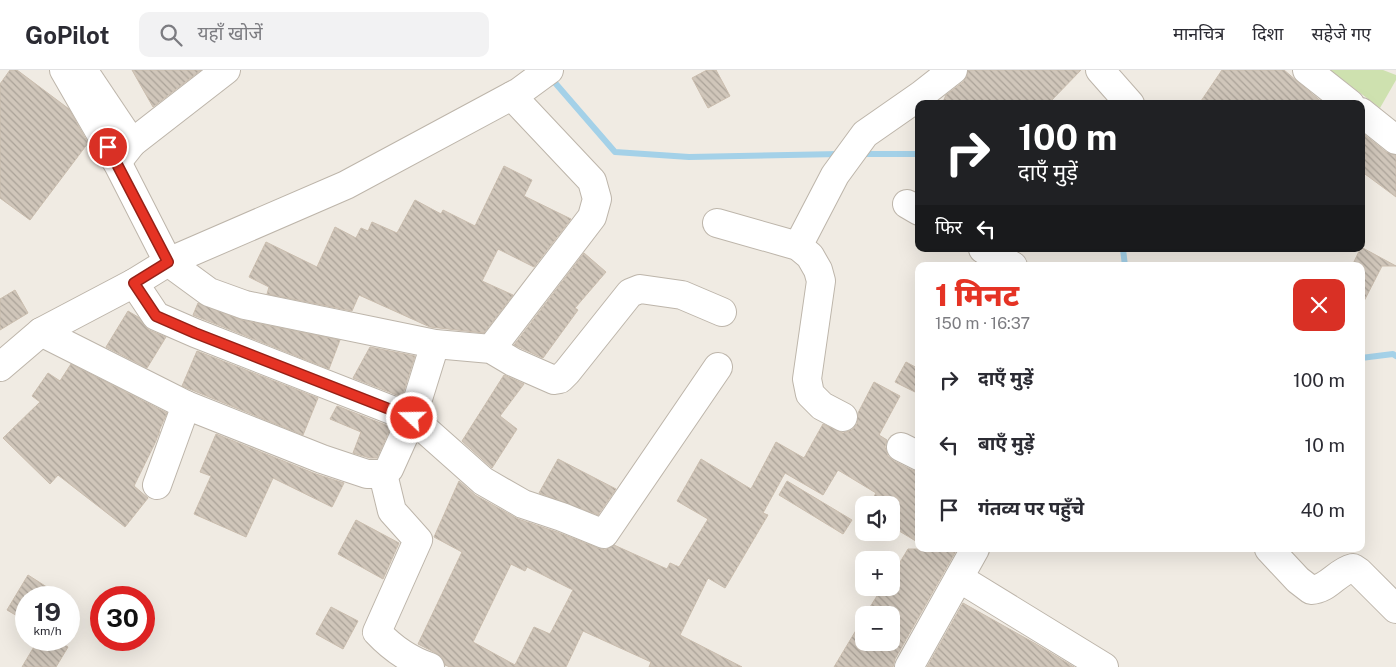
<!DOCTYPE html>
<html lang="hi">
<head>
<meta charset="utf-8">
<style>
	body { margin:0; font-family:"Public Sans","Noto Sans Devanagari",sans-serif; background:#f2f2f3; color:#2b2b33; height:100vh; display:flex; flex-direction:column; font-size:19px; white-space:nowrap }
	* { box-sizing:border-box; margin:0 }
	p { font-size:16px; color:#7c7c81 }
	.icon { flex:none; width:28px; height:28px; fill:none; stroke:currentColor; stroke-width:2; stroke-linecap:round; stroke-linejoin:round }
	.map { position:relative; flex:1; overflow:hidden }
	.details { position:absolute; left:915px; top:192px; width:450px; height:290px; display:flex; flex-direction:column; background:#fff; border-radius:10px; box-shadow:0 5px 20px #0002 }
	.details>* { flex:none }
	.guide { position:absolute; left:915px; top:30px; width:450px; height:152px; border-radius:10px; box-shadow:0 5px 20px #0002; background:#202124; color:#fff; overflow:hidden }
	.controls { position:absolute; left:855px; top:426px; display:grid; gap:10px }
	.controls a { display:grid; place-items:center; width:45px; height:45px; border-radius:10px; background:#fff; box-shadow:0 5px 20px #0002; font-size:25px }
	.speed { position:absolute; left:15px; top:516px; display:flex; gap:10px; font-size:25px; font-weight:700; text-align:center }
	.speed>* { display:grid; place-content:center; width:65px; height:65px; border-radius:50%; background:#fff; box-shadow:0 5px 20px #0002; line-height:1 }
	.speed small { font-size:12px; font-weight:400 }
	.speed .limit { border:8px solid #d22; background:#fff; color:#111 }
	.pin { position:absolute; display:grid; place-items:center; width:42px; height:42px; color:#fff; margin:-21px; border:2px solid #fff; border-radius:50%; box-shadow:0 1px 5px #0007 }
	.me { position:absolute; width:55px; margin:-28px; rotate:291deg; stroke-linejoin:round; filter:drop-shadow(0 0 4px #0008) }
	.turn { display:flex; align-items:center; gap:18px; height:105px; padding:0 20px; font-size:22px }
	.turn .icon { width:65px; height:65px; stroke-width:2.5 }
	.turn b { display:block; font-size:35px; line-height:42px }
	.then { display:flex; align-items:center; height:48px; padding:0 20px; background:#0003; gap:10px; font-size:19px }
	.round { display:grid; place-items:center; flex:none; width:52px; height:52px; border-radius:10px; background:#f2f2f3 }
	.head { display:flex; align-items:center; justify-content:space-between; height:85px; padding:0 20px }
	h1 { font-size:30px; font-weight:800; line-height:38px; color:#e53324 }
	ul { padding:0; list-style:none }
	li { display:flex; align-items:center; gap:15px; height:65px; padding:0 20px }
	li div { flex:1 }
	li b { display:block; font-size:19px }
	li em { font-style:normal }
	header { display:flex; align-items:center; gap:30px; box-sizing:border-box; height:70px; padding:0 25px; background:#fff; border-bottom:1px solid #e1e1e2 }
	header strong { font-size:24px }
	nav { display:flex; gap:28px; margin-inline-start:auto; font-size:18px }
	.search { width:350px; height:45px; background:#f2f2f3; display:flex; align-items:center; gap:12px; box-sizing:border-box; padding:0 18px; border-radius:10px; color:#7c7c81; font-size:19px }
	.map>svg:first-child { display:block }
	.green { fill:#cee1af }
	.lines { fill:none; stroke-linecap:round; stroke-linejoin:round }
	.stream { stroke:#a4d1e8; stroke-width:6 }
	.building { fill:url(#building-back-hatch); stroke:#cabdae; fill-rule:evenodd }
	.minor-casing { stroke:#bdb5aa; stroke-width:30 }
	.minor { stroke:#fff; stroke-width:28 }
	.route-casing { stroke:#952117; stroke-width:12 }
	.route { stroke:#e53324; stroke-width:9 }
</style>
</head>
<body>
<header>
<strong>GoPilot</strong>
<div class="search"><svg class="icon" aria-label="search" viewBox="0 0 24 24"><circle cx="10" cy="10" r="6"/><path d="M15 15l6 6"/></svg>यहाँ खोजें</div>
<nav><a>मानचित्र</a><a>दिशा</a><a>सहेजे गए</a></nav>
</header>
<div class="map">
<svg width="1396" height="597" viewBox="0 0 1396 597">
	<defs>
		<pattern id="building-back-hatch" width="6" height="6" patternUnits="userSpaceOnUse" patternTransform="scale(1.25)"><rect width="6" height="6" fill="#d0c6ba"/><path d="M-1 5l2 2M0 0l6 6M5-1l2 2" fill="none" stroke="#aaa298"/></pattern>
	</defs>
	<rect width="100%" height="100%" fill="#f0ebe3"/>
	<polygon class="green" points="1330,0 1383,0 1396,5 1396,10 1380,38"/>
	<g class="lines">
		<g class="stream">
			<polyline points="550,7 615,82 689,87 840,84"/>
			<polyline points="860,84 919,84"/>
			<polyline points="1123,179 1125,196"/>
			<polyline points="1361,288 1393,284 1396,286"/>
		</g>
	</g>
	<g class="building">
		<polygon points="10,0 17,0 69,39 88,73 30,150 0,128 0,14"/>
		<polygon points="132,0 201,0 153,37"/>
		<polygon points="707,0 716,0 730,26 708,38 692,8"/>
		<polygon points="968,0 1081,0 1048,34 942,34 946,25 963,12 967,6"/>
		<polygon points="1222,0 1284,0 1324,34 1199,34"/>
		<polygon points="1361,62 1386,82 1396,85 1396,127 1361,101"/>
		<polygon points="504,96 532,110 524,126 571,149 534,197 498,179 482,211 513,225 484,263 430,257 359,225 352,241 267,224 269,217 249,207 266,172 317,197 335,157 356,168 361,158 368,161 372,152 397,163 415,130 441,144 443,140 475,156"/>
		<polygon points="1361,177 1396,196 1382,196 1361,237 1361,196 1352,196"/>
		<polygon points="584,183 606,202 575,238 578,240 543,288 514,275"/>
		<polygon points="15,220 28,243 0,260 0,229"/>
		<polygon points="198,233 242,250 340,270 329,299 193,245"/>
		<polygon points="128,241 138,247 149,260 166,267 147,298 106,277"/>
		<polygon points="370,277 415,286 402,327 353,308"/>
		<polygon points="197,281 318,328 303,365 182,316"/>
		<polygon points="906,292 919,299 919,324 895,312"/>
		<polygon points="71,294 167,343 159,361 160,361 155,373 134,416 148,428 125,457 58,405 50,414 3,368 40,332 32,326 48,303 60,311"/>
		<polygon points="504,305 524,314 500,346 517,359 492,398 462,371"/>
		<path d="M874 312 900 326 879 365 887 370 885 377 888 386 894 391 912 400 919 401V473L891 456V435H869L876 423 838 400 823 425 785 403 763 443 768 445 725 518 708 508 680 565 742 597H649L651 592 583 561 566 597H450L445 595 442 587 436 583 418 574 462 482 434 467 459 411 475 425 518 449 557 462 598 478 605 480 614 475 667 499 670 493 679 497 708 449 677 431 701 389 751 419 776 372 804 388 823 354 843 363 852 360 857 354 858 343ZM511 494 525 501 527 497 573 520 550 564 534 557 515 595 473 572Z"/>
		<polygon points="337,336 391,357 377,388 370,388 353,383 361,362 330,349"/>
		<polygon points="216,364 316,404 344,413 332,437 273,408 246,467 194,444 211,406 200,402"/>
		<polygon points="558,389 616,419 598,445 539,423"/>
		<polygon points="787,411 852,450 843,464 779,425"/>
		<polygon points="356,450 399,473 383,509 338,484"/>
		<polygon points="908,479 957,479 895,589 893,597 834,597 864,547 864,572 891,572 891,545 865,545 882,518 891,518 891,507"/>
		<polygon points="28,505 64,528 26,528 26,551 7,540"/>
		<polygon points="963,533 1036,574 1074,597 927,597"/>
		<polygon points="331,537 358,551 343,579 316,564"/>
		<polygon points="38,570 56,570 68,577 56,597 22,597"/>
	</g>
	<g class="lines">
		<g class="minor-casing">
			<g id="minor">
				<polyline points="64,0 117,92 168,192 209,222 245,235 435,274 491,279 513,292 554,310 560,309 567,302 630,223 640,219 682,225 722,242"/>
				<polyline points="1100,0 1130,34"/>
				<polyline points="1307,0 1350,34"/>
				<polyline points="87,6 132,73"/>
				<polyline points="1361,42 1396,70"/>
				<polyline points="117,92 132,73 226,0"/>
				<polyline points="907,134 919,141"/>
				<polyline points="717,153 798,176 810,186 818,200 821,211 807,309 810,324 822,336 843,347"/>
				<polyline points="798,176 835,105 865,64 921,25 953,0"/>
				<polyline points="983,179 1013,196"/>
				<polyline points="134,213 156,246 195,263 412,348 483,411 523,434 562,447 604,464 718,297"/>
				<polyline points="41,262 186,335 322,389 367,404 383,404 389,399 412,348 435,274"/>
				<polyline points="491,279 592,147 597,129 592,111 512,26"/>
				<polyline points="0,297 41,262 134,213 168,192 346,115 519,22 549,0"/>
				<polyline points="901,377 919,386"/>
				<path d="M383 404 392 441 418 470 377 562C392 578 409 590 430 597"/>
				<polyline points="157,415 186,335"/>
				<path d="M1269 479 1298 510 1311 520C1329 519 1336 502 1353 498L1359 502 1396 539"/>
				<polyline points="959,508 1104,597"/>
				<polyline points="909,597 975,479"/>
			</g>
		</g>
		<use href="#minor" class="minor"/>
	</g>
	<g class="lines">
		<g class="route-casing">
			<polyline id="route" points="108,77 168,192 134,213 156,246 195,263 412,348"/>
		</g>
		<use href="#route" class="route"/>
	</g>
</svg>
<div class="controls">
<a><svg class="icon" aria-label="sound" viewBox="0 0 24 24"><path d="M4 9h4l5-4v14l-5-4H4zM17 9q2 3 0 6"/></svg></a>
<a>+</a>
<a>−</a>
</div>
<div class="speed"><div>19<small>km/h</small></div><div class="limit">30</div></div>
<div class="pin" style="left:108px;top:77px;background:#d93025"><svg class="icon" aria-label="arrive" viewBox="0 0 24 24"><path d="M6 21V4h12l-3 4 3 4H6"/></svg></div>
<svg class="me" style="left:412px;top:348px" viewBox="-20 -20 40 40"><circle r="17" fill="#e53324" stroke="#fff" stroke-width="3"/><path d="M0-11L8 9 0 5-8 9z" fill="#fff"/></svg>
<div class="guide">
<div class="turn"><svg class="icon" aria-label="right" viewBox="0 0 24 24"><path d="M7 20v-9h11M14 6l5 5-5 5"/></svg><div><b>100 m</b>दाएँ मुड़ें</div></div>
<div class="then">फिर<svg class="icon" aria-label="left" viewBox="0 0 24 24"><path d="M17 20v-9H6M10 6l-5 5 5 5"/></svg></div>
</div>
<section class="details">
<div class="head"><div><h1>1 मिनट</h1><p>150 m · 16:37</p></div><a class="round" style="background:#d93025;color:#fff"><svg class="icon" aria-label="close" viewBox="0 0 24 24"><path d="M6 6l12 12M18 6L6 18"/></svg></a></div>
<ul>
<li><svg class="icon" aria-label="right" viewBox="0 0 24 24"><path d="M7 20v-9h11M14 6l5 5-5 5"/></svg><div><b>दाएँ मुड़ें</b></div><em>100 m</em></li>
<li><svg class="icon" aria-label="left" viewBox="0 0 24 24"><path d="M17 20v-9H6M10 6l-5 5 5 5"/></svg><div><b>बाएँ मुड़ें</b></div><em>10 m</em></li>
<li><svg class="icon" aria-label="arrive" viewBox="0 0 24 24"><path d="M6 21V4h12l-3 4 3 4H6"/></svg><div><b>गंतव्य पर पहुँचे</b></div><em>40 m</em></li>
</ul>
</section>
</div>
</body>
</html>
